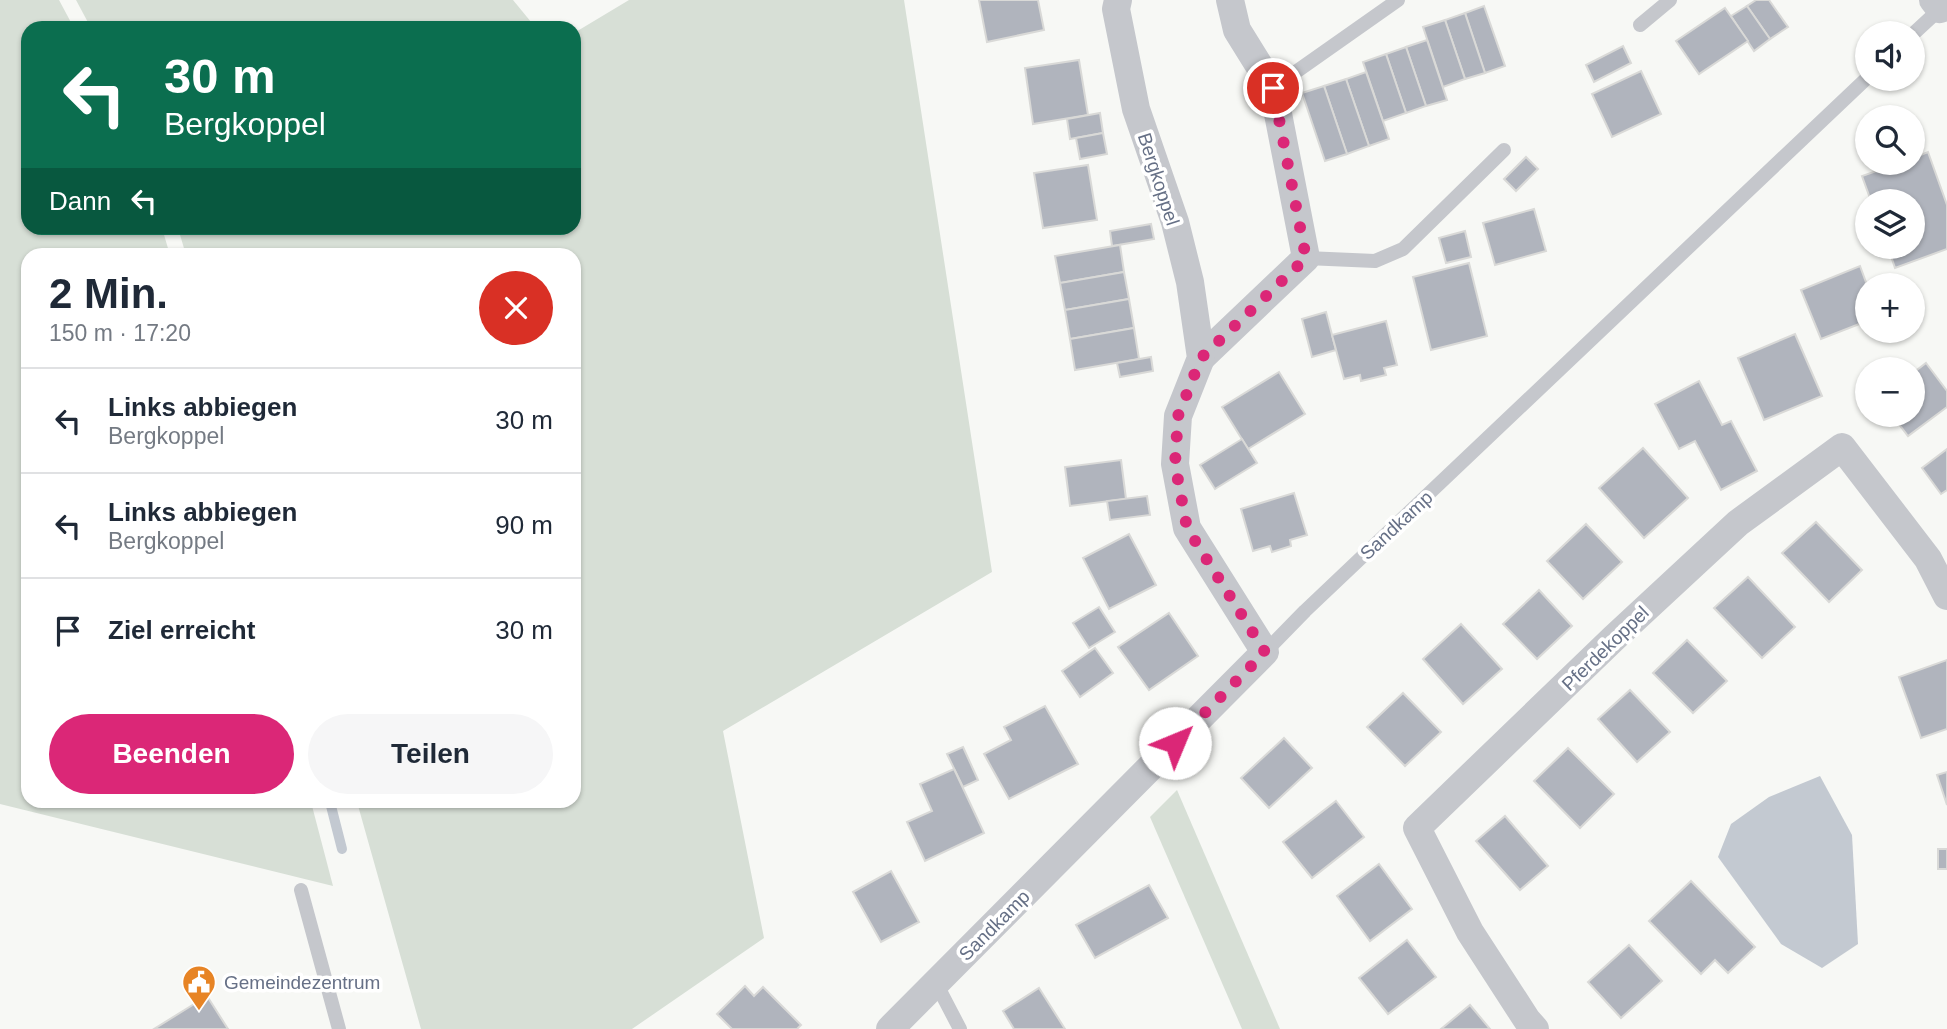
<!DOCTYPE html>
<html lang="de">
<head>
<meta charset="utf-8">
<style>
	body { margin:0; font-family:Arial,sans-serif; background:#f6f6f7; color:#1f2937; height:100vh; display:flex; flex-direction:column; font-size:26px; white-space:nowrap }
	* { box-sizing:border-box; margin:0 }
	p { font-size:23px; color:#747a83 }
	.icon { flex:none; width:38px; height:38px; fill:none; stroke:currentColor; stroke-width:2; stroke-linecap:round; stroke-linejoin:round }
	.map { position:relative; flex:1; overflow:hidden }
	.panel { position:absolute; left:21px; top:248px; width:560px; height:560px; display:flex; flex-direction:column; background:#fff; border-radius:21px; box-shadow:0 2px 5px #0004 }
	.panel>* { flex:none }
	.guide { position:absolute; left:21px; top:21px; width:560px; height:214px; border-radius:21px; box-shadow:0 2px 5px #0004; background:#0b6e4f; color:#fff; overflow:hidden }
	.buttons { position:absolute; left:1855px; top:21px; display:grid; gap:14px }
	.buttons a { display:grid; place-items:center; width:70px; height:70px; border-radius:50%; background:#fff; box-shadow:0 2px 5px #0004; font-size:35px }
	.pin { position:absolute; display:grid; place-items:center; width:60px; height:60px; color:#fff; margin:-30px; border:4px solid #fff; border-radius:50%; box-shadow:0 2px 7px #0007 }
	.me { position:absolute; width:77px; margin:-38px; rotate:45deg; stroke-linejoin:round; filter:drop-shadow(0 0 5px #0008) }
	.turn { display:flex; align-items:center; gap:24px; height:147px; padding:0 28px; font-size:32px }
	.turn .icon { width:91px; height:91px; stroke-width:2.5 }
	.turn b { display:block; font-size:49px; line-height:60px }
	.then { display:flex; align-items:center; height:66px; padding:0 28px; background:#0003; gap:14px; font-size:26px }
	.round { display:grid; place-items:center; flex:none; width:74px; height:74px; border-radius:37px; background:#f6f6f7 }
	.head { display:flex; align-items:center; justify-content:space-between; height:119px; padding:0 28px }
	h1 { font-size:42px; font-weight:800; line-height:52px }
	.button { display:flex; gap:14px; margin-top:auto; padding:14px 28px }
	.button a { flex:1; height:80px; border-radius:42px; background:#db2777; color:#fff; font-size:28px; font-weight:800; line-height:80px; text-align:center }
	.button a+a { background:#f6f6f7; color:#1f2937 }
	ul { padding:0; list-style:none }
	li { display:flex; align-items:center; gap:21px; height:105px; padding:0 28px; border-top:2px solid #e0e1e3 }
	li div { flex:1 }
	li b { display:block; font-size:26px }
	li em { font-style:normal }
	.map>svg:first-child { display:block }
	.green { fill:#d7dfd6 }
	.water { fill:#c3c9d1 }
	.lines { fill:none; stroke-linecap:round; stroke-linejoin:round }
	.stream { stroke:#c3c9d1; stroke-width:10 }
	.building { fill:#b0b4bd; stroke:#d9d9d7; stroke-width:2 }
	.lane { stroke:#c5c7cc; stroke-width:14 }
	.street { stroke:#c5c7cc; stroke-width:28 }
	.route { stroke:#db2777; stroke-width:12; stroke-dasharray:0 21.6 }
	.labels { text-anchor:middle; stroke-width:7; stroke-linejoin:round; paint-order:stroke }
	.street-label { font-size:19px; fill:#667086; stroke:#fff }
	.poi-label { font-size:19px; fill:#667086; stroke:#fff; text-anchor:start }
</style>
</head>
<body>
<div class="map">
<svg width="1947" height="1029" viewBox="0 0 1947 1029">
	<rect width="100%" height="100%" fill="#f7f8f5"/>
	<g class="green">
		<polygon points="0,0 59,0 74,28 28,28 28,228 162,228 170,255 28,256 28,802 311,802 333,886 0,804"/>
		<polygon points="76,0 513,0 536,28 91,28"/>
		<polygon points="629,0 904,0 992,572 723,731 764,938 632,1029 421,1029 357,802 574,802 574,256 186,255 178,228 574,228 574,33"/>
		<polygon points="1177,790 1280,1029 1242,1029 1150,817"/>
	</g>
	<polygon class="water" points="1820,776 1852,835 1858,944 1822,968 1781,944 1718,857 1731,824 1769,797"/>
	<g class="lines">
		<polyline class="stream" points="330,802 342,849"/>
	</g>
	<g class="building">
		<polygon points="979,0 1038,0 1044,30 987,42"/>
		<polygon points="1756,0 1769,0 1788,27 1770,39 1747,6"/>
		<polygon points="1484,6 1505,66 1485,73 1465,13"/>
		<polygon points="1747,6 1770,39 1754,51 1731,16"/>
		<polygon points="1725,8 1748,41 1699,74 1676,41"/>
		<polygon points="1465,13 1485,73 1465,79 1445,20"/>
		<polygon points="1445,20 1465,79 1443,87 1423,27"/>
		<polygon points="1427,40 1447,100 1426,106 1406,47"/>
		<polygon points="1623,46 1631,63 1594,82 1586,65"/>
		<polygon points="1406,47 1426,106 1406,113 1386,54"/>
		<polygon points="1386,54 1406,113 1383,121 1363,62"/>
		<polygon points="1079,60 1088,115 1033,124 1025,68"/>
		<polygon points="1641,71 1661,114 1612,137 1592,94"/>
		<polygon points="1366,72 1389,139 1369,146 1346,79"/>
		<polygon points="1346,79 1369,146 1347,154 1324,86"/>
		<polygon points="1324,86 1347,154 1325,161 1302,93"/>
		<polygon points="1100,113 1103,133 1070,139 1067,119"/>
		<polygon points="1103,133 1107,154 1080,159 1076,138"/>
		<polygon points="1928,152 1947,205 1947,249 1895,268 1888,247 1913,247 1913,201 1871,201 1862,176 1899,163 1913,163 1913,158"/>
		<polygon points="1526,157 1538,169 1516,191 1504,179"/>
		<polygon points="1088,165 1097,220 1043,228 1034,173"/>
		<polygon points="1534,209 1546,251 1495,265 1483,223"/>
		<polygon points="1151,224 1154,239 1112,246 1110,231"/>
		<polygon points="1465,231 1471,257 1446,263 1439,238"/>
		<polygon points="1120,245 1124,272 1060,283 1055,256"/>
		<polygon points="1469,263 1487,336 1431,350 1413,277"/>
		<polygon points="1860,266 1867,285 1867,321 1821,339 1801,290"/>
		<polygon points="1124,272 1129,299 1065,310 1060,283"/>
		<polygon points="1129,299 1134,328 1070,339 1065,310"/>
		<polygon points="1326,312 1336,350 1312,357 1302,319"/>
		<polygon points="1386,321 1397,365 1384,368 1386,375 1361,381 1360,375 1344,379 1332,335"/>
		<polygon points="1134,328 1139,359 1075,370 1070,339"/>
		<polygon points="1795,334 1822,396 1764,420 1738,358"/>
		<polygon points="1151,357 1153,371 1120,377 1117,363"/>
		<polygon points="1926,363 1947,391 1947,407 1908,436 1892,415 1913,415 1913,373"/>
		<polygon points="1279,372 1305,414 1248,449 1222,407"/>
		<polygon points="1699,381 1722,425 1731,421 1757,471 1721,490 1695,441 1679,449 1655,404"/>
		<polygon points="1242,439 1257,463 1215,489 1200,465"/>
		<polygon points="1643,448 1688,498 1644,538 1599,488"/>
		<polygon points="1947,449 1947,490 1941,494 1922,468"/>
		<polygon points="1121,460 1126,499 1070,506 1065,467"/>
		<polygon points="1294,493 1307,535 1290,540 1291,546 1272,552 1270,546 1253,551 1241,509"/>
		<polygon points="1147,496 1150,515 1110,520 1107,501"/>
		<polygon points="1816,522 1862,570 1829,602 1782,553"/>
		<polygon points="1586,524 1622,562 1583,599 1547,561"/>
		<polygon points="1129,534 1156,585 1109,609 1083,558"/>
		<polygon points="1748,577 1795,627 1762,658 1714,608"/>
		<polygon points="1539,590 1572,626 1537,659 1503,624"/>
		<polygon points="1099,607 1115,632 1089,648 1073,623"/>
		<polygon points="1169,613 1198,656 1149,690 1118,647"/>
		<polygon points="1461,624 1502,669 1463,704 1423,659"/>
		<polygon points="1687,640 1727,681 1693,713 1653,673"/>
		<polygon points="1095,648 1113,673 1080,697 1062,671"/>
		<polygon points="1947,660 1947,729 1921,738 1899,677"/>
		<polygon points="1630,690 1670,732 1637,762 1598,719"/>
		<polygon points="1403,693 1441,732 1405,766 1367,727"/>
		<polygon points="1045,706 1078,764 1009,799 984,754 1011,740 1004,727"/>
		<polygon points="1284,738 1312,768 1269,808 1241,778"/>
		<polygon points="963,747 978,780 963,787 947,754"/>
		<polygon points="1568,748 1614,794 1580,828 1534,781"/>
		<polygon points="954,769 984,833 925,861 907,822 932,811 920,784"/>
		<polygon points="1947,772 1947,805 1937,775"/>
		<polygon points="1336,801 1364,837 1312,878 1283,842"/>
		<polygon points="1505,816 1548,866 1520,890 1476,841"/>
		<rect x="1938" y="849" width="9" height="20"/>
		<polygon points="1379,864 1412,909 1370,941 1337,896"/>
		<polygon points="891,871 919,922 881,942 853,892"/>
		<polygon points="1691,881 1755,947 1728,973 1715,960 1701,974 1649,921"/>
		<polygon points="1149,885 1168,918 1095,958 1076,925"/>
		<polygon points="1407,940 1436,977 1388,1014 1359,978"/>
		<polygon points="1629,945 1662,981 1621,1018 1588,982"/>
		<polygon points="745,986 754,996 763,987 801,1025 797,1029 732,1029 717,1014"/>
		<polygon points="1039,988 1065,1029 1014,1029 1003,1011"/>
		<polygon points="207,996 228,1029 154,1029"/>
		<polygon points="1470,1005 1490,1029 1441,1029"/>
	</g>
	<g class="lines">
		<g class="lane">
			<polyline points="1640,25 1670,0"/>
			<polyline points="1913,34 1940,9"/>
			<polyline points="1273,88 1398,0"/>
			<polyline points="1306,258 1375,261 1403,249 1504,150"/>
			<polyline points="1265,652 1305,611 1867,78"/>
			<polyline points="301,890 339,1029"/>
			<polyline points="936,983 960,1029"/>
		</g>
		<g class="street">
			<polyline points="1933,0 1940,9 1947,7"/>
			<polyline points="1201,358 1306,258 1273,88 1237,30 1230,0"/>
			<polyline points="890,1029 1265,652 1187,528 1175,464 1178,416 1201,358 1190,282 1175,222 1136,109 1116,9 1118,0"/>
			<polyline points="1535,1029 1527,1020 1470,932 1417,828 1614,638 1738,523 1842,447 1928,559 1947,596"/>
		</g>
	</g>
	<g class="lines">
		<polyline class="route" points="1175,743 1265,652 1187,528 1175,464 1178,416 1201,358 1306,258 1273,88"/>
	</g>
	<defs>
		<g id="civic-pin" transform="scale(1.75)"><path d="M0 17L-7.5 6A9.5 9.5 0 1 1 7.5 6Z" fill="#e78425" stroke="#fff"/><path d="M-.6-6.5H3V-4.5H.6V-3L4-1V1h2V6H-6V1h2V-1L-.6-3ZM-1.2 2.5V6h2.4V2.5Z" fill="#fff"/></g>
	</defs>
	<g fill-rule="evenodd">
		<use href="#civic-pin" x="199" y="982"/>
	</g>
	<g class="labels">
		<g class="street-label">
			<text transform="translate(1159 179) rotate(72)" y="7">Bergkoppel</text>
			<text transform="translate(1396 525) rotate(-43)" y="7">Sandkamp</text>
			<text transform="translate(1605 648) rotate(-44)" y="7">Pferdekoppel</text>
			<text transform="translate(994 925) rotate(-45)" y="7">Sandkamp</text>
		</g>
		<g class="poi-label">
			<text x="224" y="989">Gemeindezentrum</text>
		</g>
	</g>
</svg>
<div class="buttons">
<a><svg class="icon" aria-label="sound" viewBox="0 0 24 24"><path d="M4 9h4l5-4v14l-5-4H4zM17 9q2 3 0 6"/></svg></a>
<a><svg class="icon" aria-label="search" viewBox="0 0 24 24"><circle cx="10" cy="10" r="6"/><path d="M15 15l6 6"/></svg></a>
<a><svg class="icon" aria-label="layers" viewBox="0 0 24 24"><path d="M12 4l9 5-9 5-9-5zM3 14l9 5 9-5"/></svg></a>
<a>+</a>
<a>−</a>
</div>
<div class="pin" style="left:1273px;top:88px;background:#d93025"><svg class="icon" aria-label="arrive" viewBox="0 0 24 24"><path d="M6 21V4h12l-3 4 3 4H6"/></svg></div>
<svg class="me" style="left:1175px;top:743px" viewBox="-20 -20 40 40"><circle r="19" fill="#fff"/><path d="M0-13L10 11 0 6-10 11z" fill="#db2777"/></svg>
<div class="guide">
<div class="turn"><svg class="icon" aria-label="left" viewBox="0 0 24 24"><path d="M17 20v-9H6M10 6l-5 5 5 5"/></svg><div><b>30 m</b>Bergkoppel</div></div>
<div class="then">Dann<svg class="icon" aria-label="left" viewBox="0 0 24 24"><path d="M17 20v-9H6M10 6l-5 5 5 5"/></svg></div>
</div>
<section class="panel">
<div class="head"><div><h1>2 Min.</h1><p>150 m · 17:20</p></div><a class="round" style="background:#d93025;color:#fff"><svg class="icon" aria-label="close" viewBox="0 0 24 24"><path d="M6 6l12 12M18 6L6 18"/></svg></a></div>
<ul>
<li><svg class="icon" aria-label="left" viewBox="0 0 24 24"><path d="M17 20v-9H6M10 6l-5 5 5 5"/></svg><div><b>Links abbiegen</b><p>Bergkoppel</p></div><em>30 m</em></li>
<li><svg class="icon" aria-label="left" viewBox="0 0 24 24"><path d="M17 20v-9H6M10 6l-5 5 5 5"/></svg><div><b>Links abbiegen</b><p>Bergkoppel</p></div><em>90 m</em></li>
<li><svg class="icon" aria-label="arrive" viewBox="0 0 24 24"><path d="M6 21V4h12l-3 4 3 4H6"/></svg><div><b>Ziel erreicht</b></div><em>30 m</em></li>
</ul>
<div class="button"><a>Beenden</a><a>Teilen</a></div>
</section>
</div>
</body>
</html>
